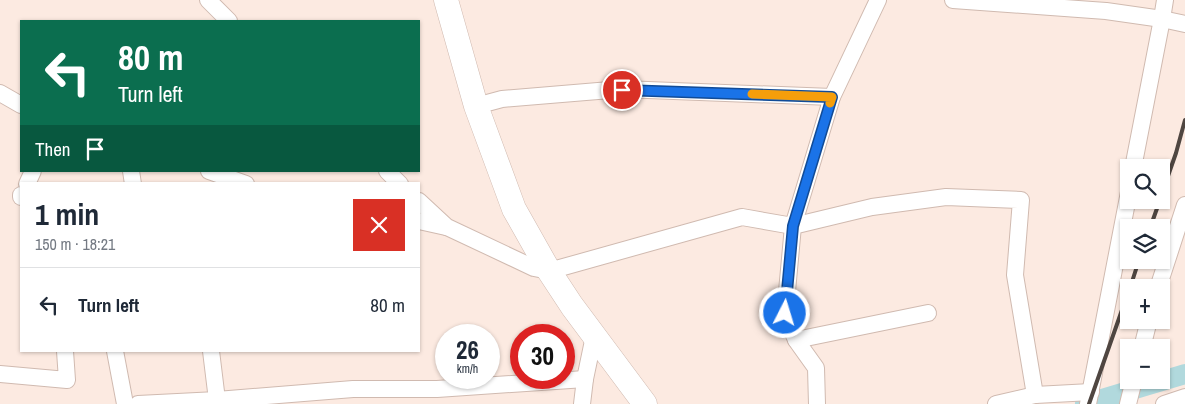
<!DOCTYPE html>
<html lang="en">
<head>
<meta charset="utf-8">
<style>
	body { margin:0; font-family:"Archivo Narrow",sans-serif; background:#f6f6f7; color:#1f2937; height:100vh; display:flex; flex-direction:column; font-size:19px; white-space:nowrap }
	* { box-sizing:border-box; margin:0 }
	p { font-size:16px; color:#747a83 }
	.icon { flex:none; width:28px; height:28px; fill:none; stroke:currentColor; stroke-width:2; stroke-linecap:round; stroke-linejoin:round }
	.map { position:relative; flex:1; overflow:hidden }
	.sheet { position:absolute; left:20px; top:182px; width:400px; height:170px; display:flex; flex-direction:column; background:#fff; border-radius:0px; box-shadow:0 1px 4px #0004 }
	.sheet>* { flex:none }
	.guide { position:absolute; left:20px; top:20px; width:400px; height:152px; border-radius:0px; box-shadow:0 1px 4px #0004; background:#0b6e4f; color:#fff; overflow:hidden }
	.controls { position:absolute; left:1120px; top:159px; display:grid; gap:10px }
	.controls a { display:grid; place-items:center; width:50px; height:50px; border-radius:0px; background:#fff; box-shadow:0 1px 4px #0004; font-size:25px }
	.speed { position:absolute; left:435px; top:324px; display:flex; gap:10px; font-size:25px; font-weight:700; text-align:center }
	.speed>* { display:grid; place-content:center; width:65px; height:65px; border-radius:50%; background:#fff; box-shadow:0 1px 4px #0004; line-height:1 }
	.speed small { font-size:12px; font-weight:400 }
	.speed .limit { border:8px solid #d22; background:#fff; color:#111 }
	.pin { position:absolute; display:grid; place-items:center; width:42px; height:42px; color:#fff; margin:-21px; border:2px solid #fff; border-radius:50%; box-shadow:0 1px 5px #0007 }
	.me { position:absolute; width:55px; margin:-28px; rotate:5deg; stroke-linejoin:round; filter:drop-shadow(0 0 4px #0008) }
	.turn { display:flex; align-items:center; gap:18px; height:105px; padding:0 15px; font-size:22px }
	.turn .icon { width:65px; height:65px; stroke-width:2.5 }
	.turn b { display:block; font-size:35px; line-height:42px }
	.then { display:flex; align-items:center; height:48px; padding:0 15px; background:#0003; gap:10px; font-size:19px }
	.round { display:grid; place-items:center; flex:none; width:52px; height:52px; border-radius:0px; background:#f6f6f7 }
	.summary { display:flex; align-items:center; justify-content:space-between; height:85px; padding:0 15px }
	h1 { font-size:30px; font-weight:800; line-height:38px }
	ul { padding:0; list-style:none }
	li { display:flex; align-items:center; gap:15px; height:75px; padding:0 15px; border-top:1px solid #e0e1e3 }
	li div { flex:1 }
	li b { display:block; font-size:19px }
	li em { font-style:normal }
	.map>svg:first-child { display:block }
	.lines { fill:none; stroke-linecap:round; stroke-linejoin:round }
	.canal { stroke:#b1d9dd; stroke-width:20 }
	.street-casing { stroke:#d0bab0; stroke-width:18 }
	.secondary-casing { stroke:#d0bab0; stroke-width:25 }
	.street { stroke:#fff; stroke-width:16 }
	.secondary { stroke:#fff; stroke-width:24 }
	.rail { stroke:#4f4641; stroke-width:4 }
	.route-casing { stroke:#114b97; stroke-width:12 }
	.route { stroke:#1a73e8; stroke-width:9 }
	.slow { stroke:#f59e0b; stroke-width:9 }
</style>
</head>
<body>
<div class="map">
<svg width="1185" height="404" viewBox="0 0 1185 404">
	<rect width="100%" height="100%" fill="#fceae1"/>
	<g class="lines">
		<polyline class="canal" points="1085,404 1185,374"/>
		<g class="street-casing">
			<g id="street">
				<polyline points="208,0 229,21"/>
				<polyline points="953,0 1106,11 1162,19 1165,0"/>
				<polyline points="0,93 21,105"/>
				<polyline points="476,106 502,99 622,89 832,97"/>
				<polyline points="1133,168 1162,19 1185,24"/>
				<polyline points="131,171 133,184"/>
				<polyline points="209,171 246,184"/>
				<polyline points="387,171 400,184"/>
				<polyline points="27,184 33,171"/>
				<polyline points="21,195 21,197"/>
				<polyline points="419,201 447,227 534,268 549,271 742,217 793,226 832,97 878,0"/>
				<polyline points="419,221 446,227"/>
				<polyline points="1158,288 1185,205"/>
				<polyline points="796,340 928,313"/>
				<polyline points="1142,348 1149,320"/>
				<polyline points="115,351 125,404"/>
				<polyline points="0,374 67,380 65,351"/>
				<polyline points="138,404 217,400 211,351"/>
				<polyline points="217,404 217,400 353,389 437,389 585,379"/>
				<polyline points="582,404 585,379 594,336"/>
				<polyline points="817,404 816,368 796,340 785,313 793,226 872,207 946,197 1021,200 1015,275 1035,395"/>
				<polyline points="996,404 1035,395 1091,392"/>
				<polyline points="1088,404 1129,192"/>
				<polyline points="1128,404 1134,380"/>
				<polyline points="1164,404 1185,397"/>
			</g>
		</g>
		<g class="secondary-casing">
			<polyline id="secondary" points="446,0 476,106 514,209 549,271 572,306 645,404"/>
		</g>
		<use href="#street" class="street"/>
		<use href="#secondary" class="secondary"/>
		<g class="rail">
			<polyline points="1161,196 1176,153 1185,120"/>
			<polyline points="1150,228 1160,200"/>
			<polyline points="1130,288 1139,260"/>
			<polyline points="1089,404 1129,290"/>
		</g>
	</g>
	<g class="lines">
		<g class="route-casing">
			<polyline id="route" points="622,90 832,97 793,226 785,313"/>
		</g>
		<use href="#route" class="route"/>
		<polyline class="slow" points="752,94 832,97 830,103"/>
	</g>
</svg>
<div class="controls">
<a><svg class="icon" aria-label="search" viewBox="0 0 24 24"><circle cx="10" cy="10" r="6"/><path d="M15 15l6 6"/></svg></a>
<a><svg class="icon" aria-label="layers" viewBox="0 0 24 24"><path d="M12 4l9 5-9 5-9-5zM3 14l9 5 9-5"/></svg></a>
<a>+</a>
<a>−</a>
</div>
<div class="speed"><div>26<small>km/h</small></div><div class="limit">30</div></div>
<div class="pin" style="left:622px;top:90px;background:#d93025"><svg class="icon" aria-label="arrive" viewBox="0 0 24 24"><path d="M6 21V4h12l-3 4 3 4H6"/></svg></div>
<svg class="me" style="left:785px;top:313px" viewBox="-20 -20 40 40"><circle r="17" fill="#1a73e8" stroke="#fff" stroke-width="3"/><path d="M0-11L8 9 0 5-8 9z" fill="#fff"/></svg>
<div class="guide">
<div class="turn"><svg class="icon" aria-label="left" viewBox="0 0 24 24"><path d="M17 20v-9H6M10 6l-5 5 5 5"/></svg><div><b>80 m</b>Turn left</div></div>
<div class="then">Then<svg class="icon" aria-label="arrive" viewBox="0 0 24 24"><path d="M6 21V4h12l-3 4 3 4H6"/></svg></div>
</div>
<section class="sheet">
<div class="summary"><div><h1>1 min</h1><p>150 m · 18:21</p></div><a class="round" style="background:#d93025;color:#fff"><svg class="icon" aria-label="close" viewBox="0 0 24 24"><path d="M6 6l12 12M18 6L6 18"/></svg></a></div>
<ul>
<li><svg class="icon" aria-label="left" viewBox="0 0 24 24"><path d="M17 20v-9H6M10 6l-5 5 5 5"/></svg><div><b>Turn left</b></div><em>80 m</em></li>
</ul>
</section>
</div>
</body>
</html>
